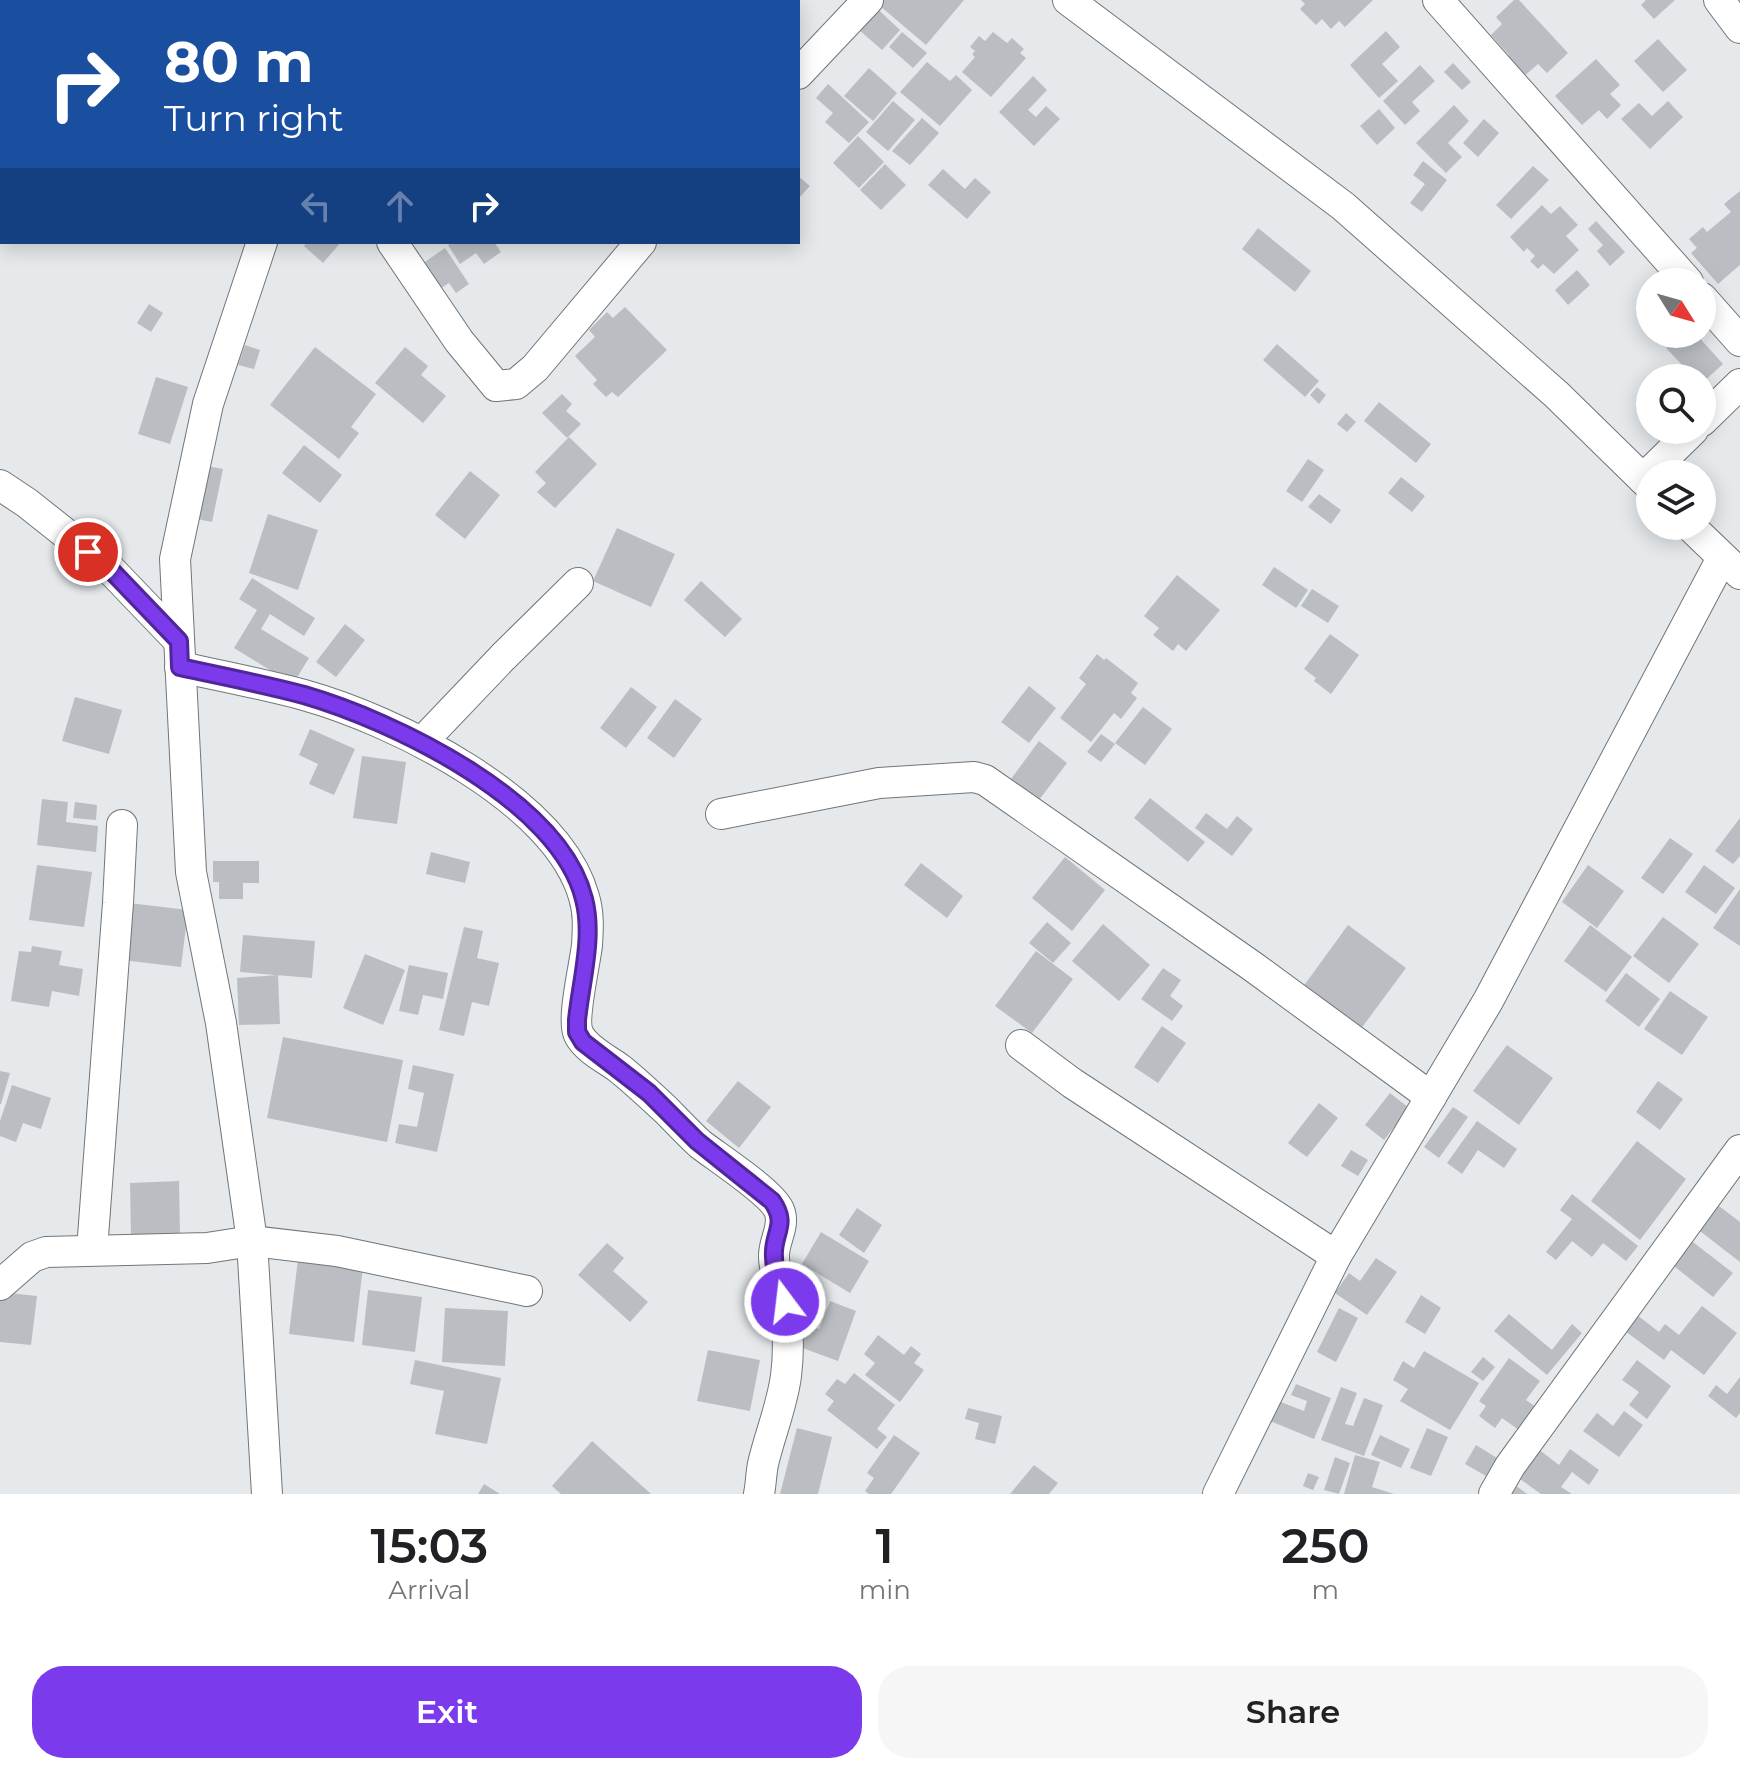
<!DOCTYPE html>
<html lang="en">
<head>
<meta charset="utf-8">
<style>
	body { margin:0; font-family:Montserrat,sans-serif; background:#f6f6f6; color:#202124; height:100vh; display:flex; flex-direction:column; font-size:30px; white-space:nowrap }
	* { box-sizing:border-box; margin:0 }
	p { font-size:26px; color:#757577 }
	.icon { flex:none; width:44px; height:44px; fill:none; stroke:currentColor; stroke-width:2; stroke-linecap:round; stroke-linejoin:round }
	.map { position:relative; height:1494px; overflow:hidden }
	.panel { display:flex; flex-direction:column; background:#fff; flex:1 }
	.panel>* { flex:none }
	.guide { position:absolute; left:0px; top:0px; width:800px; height:244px; box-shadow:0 4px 20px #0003; background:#1a4fa0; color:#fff; overflow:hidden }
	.needle { width:52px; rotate:127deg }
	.tools { position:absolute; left:1636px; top:268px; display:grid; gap:16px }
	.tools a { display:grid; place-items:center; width:80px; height:80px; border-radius:50%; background:#fff; box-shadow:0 4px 20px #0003; font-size:40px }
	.pin { position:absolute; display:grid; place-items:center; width:68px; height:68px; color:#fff; margin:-34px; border:4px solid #fff; border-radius:50%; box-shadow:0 2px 8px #0007 }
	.me { position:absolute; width:88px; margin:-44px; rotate:345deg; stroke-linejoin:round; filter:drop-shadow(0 0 6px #0008) }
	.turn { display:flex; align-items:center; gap:28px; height:168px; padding:0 32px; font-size:36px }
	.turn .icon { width:104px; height:104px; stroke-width:2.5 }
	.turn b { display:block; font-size:56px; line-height:68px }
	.lanes { display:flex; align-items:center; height:76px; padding:0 32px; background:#0003; justify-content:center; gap:40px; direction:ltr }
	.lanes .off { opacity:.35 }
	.eta { display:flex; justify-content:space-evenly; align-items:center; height:136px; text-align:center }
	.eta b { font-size:48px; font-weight:600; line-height:56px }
	.primary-button { display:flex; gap:16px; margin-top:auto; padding:16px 32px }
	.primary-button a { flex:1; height:92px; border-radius:32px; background:#7c3aed; color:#fff; font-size:32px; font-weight:600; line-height:92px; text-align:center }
	.primary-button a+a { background:#f6f6f6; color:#202124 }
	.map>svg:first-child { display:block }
	.building { fill:#babec2 }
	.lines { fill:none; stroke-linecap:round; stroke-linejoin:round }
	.minor-casing { stroke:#727579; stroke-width:32 }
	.minor { stroke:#fff; stroke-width:30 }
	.route-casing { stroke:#51269a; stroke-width:20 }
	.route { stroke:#7c3aed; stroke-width:14 }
</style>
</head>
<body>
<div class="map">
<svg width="1740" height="1494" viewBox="0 0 1740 1494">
	<rect width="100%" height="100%" fill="#e5e9ec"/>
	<g class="building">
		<polygon points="868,0 900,30 882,50 849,21"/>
		<polygon points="873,0 964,0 926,45"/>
		<polygon points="1301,0 1373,0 1345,27 1339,21 1331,29 1322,19 1316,25 1300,9 1305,4"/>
		<polygon points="1514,0 1519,0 1568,53 1547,73 1538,64 1522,78 1505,59 1509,55 1491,35 1502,24 1496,17"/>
		<polygon points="1646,0 1675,0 1654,19 1641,5"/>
		<polygon points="1386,31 1400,47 1382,64 1398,81 1379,98 1350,65"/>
		<polygon points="902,32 927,53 913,68 889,47"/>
		<polygon points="993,32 1007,43 1012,38 1024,49 1020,53 1026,58 991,97 962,72 975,57 972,54 975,51 970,47 979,36 985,41"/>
		<polygon points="1658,39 1687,70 1663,92 1634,61"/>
		<polygon points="1596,59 1620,85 1610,94 1621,105 1607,119 1599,110 1582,125 1555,96"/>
		<polygon points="927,62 950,81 956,75 972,90 940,126 900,92"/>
		<polygon points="1453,63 1471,82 1462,90 1444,72"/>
		<polygon points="1420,65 1435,81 1412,102 1420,111 1405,125 1383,101"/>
		<polygon points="869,68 897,93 873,121 844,96"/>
		<polygon points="1033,76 1047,90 1028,110 1036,117 1046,106 1060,119 1034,146 999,112"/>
		<polygon points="828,84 869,122 849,143 825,122 833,113 816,98"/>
		<polygon points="893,101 915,120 888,151 866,132"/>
		<polygon points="1668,101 1683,117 1650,149 1621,119 1639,103 1652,116"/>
		<polygon points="1454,105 1469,121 1448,143 1462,157 1446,173 1416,143"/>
		<polygon points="1379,109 1395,128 1377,145 1360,126"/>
		<polygon points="922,118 939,133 910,165 892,151"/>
		<polygon points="1484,119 1499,133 1478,157 1463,143"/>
		<polygon points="858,136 884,162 859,188 833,163"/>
		<polygon points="1423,161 1447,180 1422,212 1410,203 1425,184 1413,175"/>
		<polygon points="885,164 906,185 881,210 860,190"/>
		<polygon points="1533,166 1549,180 1511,219 1496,205"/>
		<polygon points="943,169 965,189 975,178 991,192 967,219 928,185"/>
		<polygon points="798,176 810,186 798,199"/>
		<polygon points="1740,191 1740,265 1718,284 1691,253 1697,248 1689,239 1703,227 1707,232 1731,212 1724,204"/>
		<polygon points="1542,205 1551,214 1560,206 1578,225 1566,236 1579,250 1554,274 1543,264 1538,269 1530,261 1535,256 1527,248 1524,252 1510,237"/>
		<polygon points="1596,221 1625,252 1610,266 1597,251 1603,245 1588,229"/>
		<polygon points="1258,228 1311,271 1295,292 1242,249"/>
		<polygon points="307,242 341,242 323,263 304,246"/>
		<polygon points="453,242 494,242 501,252 484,264 476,253 460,264 448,245"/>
		<polygon points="445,248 469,284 456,293 449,283 437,291 419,266"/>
		<polygon points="1577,270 1590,285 1568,305 1555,290"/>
		<polygon points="149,304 163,313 151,332 137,323"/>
		<polygon points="625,307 667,350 618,397 612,392 606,397 593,384 597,380 575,356 595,337 589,330 607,312 613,318"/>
		<polygon points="1681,334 1696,334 1723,364 1702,383 1702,378 1675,378 1685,368 1666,348"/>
		<polygon points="1277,344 1319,381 1305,397 1263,360"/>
		<polygon points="245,345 260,350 254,369 238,365"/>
		<polygon points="315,347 376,394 351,427 359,433 339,459 270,405"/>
		<polygon points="405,347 428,366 421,375 446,396 423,423 375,383"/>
		<polygon points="1662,368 1672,378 1651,378"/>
		<polygon points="156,377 188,387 170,444 138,434"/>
		<polygon points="1317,387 1326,395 1319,404 1310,395"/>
		<polygon points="562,394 572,404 566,411 581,424 567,438 542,413"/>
		<polygon points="1379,402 1431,444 1416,463 1364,421"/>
		<polygon points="1346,413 1356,422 1347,432 1337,424"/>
		<polygon points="569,437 597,464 555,508 537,492 546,483 535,472"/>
		<polygon points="304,445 342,475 320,503 282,473"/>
		<polygon points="1308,459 1324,470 1302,502 1286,491"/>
		<polygon points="202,465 223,469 212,522 192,518"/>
		<polygon points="470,471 500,495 465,539 435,515"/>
		<polygon points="1401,477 1425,496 1412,512 1388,493"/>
		<polygon points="1319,494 1341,510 1331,524 1308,507"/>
		<polygon points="268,514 318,530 298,590 249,573"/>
		<polygon points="617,528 675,554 651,607 593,581"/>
		<polygon points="1274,567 1308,590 1296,608 1262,585"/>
		<polygon points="1177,575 1220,610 1186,651 1178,644 1173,651 1153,635 1159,628 1144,616"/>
		<polygon points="252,578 315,618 304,636 270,614 261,629 309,658 293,684 234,648 257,610 239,599"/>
		<polygon points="701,581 742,619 725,637 684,600"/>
		<polygon points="1312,589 1339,606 1328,623 1301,606"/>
		<polygon points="345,624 365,640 336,677 316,662"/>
		<polygon points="1330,634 1359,655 1331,694 1314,681 1316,678 1304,669"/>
		<polygon points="1097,654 1104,660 1106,658 1138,683 1131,693 1137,698 1121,719 1114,713 1091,742 1060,718 1086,684 1079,678"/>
		<polygon points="1029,686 1056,708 1029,743 1001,722"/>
		<polygon points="631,687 657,707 626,748 600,728"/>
		<polygon points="75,697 122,710 109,754 62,741"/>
		<polygon points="675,699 702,719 674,758 647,738"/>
		<polygon points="1143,707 1172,729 1145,765 1115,743"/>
		<polygon points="310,729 355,749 334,795 309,784 318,764 299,755"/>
		<polygon points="1101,734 1115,744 1101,762 1087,752"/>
		<polygon points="1039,741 1067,763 1039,800 1011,779"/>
		<polygon points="362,756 406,762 397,824 353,818"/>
		<polygon points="1150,798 1205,842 1188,862 1134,818"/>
		<polygon points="42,799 68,802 66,822 98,826 96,852 37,845"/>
		<polygon points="75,802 97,805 96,820 73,818"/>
		<polygon points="1206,813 1227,829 1237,816 1253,829 1232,856 1195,828"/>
		<polygon points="1740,818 1740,856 1733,864 1715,851"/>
		<polygon points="1670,838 1693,854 1663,894 1641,878"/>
		<polygon points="431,852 470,862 465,883 426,874"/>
		<polygon points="1065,857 1105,890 1072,931 1032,898"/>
		<polygon points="213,861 259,861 259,883 243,883 243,899 219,899 219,882 213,882"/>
		<polygon points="921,863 963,896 947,918 904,885"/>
		<polygon points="37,865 92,872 84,927 29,920"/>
		<polygon points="1588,865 1624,891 1597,928 1562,902"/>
		<polygon points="1704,865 1735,888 1716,914 1685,892"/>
		<polygon points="1740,889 1740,946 1713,928"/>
		<polygon points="129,903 188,910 181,967 122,960"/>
		<polygon points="1663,917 1699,944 1669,983 1633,956"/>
		<polygon points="1047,922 1071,943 1053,963 1029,943"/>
		<polygon points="1103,924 1150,965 1119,1001 1072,961"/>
		<polygon points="1348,925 1406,968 1360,1030 1303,987"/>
		<polygon points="1590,925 1632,957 1606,992 1564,961"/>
		<polygon points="464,927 483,931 477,958 499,963 489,1006 472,1002 464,1036 439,1030"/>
		<polygon points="243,935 315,941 312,978 240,972"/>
		<polygon points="32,946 62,951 59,965 83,969 79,996 52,991 49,1007 11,1001 19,951 31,952"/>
		<polygon points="1036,951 1073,979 1032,1033 995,1006"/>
		<polygon points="365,954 405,970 383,1025 343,1008"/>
		<polygon points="409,965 448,973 443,999 423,995 418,1015 399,1011"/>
		<polygon points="1163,968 1181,980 1170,996 1183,1006 1172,1021 1141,999"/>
		<polygon points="1626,973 1660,999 1639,1027 1605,1001"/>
		<polygon points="278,975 280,1024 239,1025 237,978"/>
		<polygon points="1670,991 1708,1017 1682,1055 1644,1029"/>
		<polygon points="1162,1026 1186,1043 1158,1083 1134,1067"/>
		<polygon points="283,1037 403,1060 387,1142 267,1118"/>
		<polygon points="1507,1045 1553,1078 1519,1125 1473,1091"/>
		<polygon points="413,1065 454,1074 437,1152 395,1143 399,1124 417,1127 424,1093 408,1089"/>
		<polygon points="0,1071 10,1073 1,1104 0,1104"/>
		<polygon points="738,1081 771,1107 739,1148 706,1121"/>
		<polygon points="1658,1081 1683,1099 1660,1130 1636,1112"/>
		<polygon points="12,1085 51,1098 41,1129 23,1123 16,1142 0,1136 0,1121"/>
		<polygon points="1390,1093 1409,1108 1384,1140 1365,1125"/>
		<polygon points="1319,1103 1338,1118 1307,1157 1288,1143"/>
		<polygon points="1453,1107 1468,1117 1439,1158 1424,1147"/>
		<polygon points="1477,1121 1517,1149 1504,1168 1478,1150 1462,1174 1447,1163"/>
		<polygon points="1637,1141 1686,1179 1640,1240 1591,1201"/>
		<polygon points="1351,1150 1368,1160 1358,1176 1341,1166"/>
		<polygon points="179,1181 180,1236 131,1237 130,1183"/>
		<polygon points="1572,1194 1638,1246 1626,1261 1603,1243 1592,1257 1572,1241 1556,1260 1546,1252 1572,1219 1560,1210"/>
		<polygon points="1715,1203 1740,1222 1740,1262 1696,1228"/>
		<polygon points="857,1208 882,1225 864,1253 839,1235"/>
		<polygon points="821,1232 869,1261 850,1293 802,1264"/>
		<polygon points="1689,1239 1733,1273 1713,1297 1670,1263"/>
		<polygon points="607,1243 624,1258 613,1271 648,1302 630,1322 578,1275"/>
		<polygon points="1376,1258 1397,1272 1367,1315 1335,1293 1349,1273 1360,1281"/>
		<polygon points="298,1259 363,1267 354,1342 289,1334"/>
		<polygon points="368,1290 422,1297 415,1352 362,1345"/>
		<polygon points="0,1292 37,1296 31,1345 0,1342"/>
		<polygon points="1421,1295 1441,1308 1425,1334 1405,1322"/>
		<polygon points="830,1301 856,1311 838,1361 797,1346 805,1324 819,1329"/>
		<polygon points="1702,1306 1737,1333 1704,1375 1671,1350 1664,1360 1625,1331 1637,1315 1659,1332 1665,1324 1679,1335"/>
		<polygon points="445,1308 508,1311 505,1366 442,1362"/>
		<polygon points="1339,1308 1358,1318 1336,1362 1317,1352"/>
		<polygon points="1509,1314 1552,1350 1572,1324 1582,1333 1547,1375 1494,1331"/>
		<polygon points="878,1335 904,1355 911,1346 921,1354 914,1363 924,1370 900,1402 865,1375 875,1363 864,1354"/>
		<polygon points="708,1350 760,1360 750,1411 697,1401"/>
		<polygon points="1424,1351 1479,1383 1450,1430 1400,1401 1408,1389 1393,1380 1403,1361 1414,1368"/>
		<polygon points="1483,1357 1495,1367 1483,1381 1471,1372"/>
		<polygon points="1509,1358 1540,1381 1526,1400 1540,1410 1523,1433 1502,1418 1495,1428 1479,1416 1486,1406 1479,1401"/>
		<polygon points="415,1360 501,1378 487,1444 435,1434 444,1391 410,1384"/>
		<polygon points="1637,1360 1671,1386 1647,1419 1629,1405 1639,1392 1622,1380"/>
		<polygon points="854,1373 895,1405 877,1429 887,1437 877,1449 827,1410 834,1401 825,1394 837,1379 845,1384"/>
		<polygon points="1740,1377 1740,1413 1736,1418 1708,1396 1716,1385 1727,1394"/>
		<polygon points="1296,1384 1331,1398 1314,1439 1270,1421 1278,1401 1304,1411 1307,1401 1291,1395"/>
		<polygon points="1341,1387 1357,1393 1345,1424 1353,1426 1364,1398 1383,1405 1364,1456 1321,1440"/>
		<polygon points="968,1408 1002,1416 995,1444 975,1439 979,1423 965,1419"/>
		<polygon points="1624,1411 1643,1425 1619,1457 1583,1431 1597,1413 1613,1426"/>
		<polygon points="797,1428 832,1437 818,1494 780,1494"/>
		<polygon points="1427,1428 1448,1437 1431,1476 1410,1468"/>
		<polygon points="894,1435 920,1453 891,1494 869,1494 865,1491 874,1478 867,1473"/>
		<polygon points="1380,1435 1410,1449 1401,1468 1371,1455"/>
		<polygon points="592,1441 651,1494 561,1494 552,1486"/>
		<polygon points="1476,1445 1497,1458 1486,1476 1465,1464"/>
		<polygon points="1533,1445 1559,1465 1570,1449 1599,1470 1589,1485 1572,1472 1561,1487 1572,1494 1541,1494 1513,1474"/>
		<polygon points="1355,1455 1380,1462 1372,1487 1394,1494 1344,1494"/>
		<polygon points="1335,1457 1350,1463 1339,1494 1324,1490"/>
		<polygon points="1034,1465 1058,1483 1049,1494 1010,1494"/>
		<polygon points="1308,1473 1319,1477 1313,1490 1303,1486"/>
		<polygon points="484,1484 500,1494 478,1494"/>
		<polygon points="1515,1485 1527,1494 1508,1494"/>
	</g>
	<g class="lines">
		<g class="minor-casing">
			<g id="minor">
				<polyline points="1068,0 1343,206 1557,395 1650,486"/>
				<polyline points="1438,0 1688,282"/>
				<polyline points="1719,0 1740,28"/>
				<polyline points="177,2 179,0"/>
				<polyline points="297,2 297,0"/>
				<polyline points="405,2 408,0"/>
				<polyline points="798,74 868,0"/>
				<polyline points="0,168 2,166"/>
				<polyline points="262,242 208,404 175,559 191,872 221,1023 252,1241 267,1494"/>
				<polyline points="392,242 459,341 496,386 516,384 535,368 641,242"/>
				<polyline points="1702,298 1740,341"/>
				<polyline points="1702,421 1740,384"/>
				<polyline points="1643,479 1693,430"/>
				<polyline points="0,485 27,503 109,568 179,641"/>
				<polyline points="1690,526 1740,574"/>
				<path d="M180 667C221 676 263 684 304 695 394 720 557 800 584 897 589 913 588 929 587 945 585 964 571 1021 579 1035 587 1050 607 1059 620 1069 636 1082 651 1096 666 1110 677 1121 688 1133 700 1144 718 1158 771 1192 779 1210 786 1226 773 1241 774 1257 774 1273 782 1288 785 1304 788 1327 789 1353 786 1376 782 1406 770 1434 763 1464 761 1474 761 1484 759 1494"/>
				<polyline points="422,742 503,657 578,583"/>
				<polyline points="721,814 879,783 974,777 985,780 1252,966 1431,1097"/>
				<polyline points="1021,1045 1072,1083 1336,1256"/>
				<polyline points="92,1250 118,903 122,825"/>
				<polyline points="0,1285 32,1257 46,1252 207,1248 252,1241 337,1251 527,1291"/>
				<polyline points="1218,1494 1336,1256 1488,1001 1722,558"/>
				<polyline points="1494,1494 1510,1466 1740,1150"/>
			</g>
		</g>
		<use href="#minor" class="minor"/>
	</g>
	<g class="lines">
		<g class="route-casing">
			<path id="route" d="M88 552 109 568 179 641 180 667C221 676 263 684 304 695 394 721 560 801 584 899 594 937 581 981 577 1020V1032L583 1042 649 1093 697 1141 772 1201C789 1225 772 1233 774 1257 774 1272 781 1287 785 1302"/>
		</g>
		<use href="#route" class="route"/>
	</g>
</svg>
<div class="tools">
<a><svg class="needle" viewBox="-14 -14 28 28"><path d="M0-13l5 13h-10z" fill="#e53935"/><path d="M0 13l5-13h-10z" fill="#757577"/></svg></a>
<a><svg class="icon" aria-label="search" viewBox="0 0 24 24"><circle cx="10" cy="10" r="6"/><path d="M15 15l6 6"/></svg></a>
<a><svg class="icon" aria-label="layers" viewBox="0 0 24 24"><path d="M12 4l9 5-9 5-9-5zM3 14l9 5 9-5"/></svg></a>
</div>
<div class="pin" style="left:88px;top:552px;background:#d93025"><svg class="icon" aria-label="arrive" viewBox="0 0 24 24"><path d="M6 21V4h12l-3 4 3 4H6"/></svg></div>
<svg class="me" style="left:785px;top:1302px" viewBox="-20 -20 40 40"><circle r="17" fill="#7c3aed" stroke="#fff" stroke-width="3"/><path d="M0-11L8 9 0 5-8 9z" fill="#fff"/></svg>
<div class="guide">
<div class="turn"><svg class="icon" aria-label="right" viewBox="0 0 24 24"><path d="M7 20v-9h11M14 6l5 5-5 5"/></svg><div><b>80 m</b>Turn right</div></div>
<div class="lanes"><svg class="icon off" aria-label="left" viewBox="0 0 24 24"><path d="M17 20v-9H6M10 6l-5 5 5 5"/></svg><svg class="icon off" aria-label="ahead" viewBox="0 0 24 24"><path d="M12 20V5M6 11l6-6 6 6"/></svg><svg class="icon" aria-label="right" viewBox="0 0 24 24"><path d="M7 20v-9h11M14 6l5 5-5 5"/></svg></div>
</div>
</div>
<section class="panel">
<div class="eta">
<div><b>15:03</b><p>Arrival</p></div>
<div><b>1</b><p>min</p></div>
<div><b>250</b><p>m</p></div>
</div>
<div class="primary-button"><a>Exit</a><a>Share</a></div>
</section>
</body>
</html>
